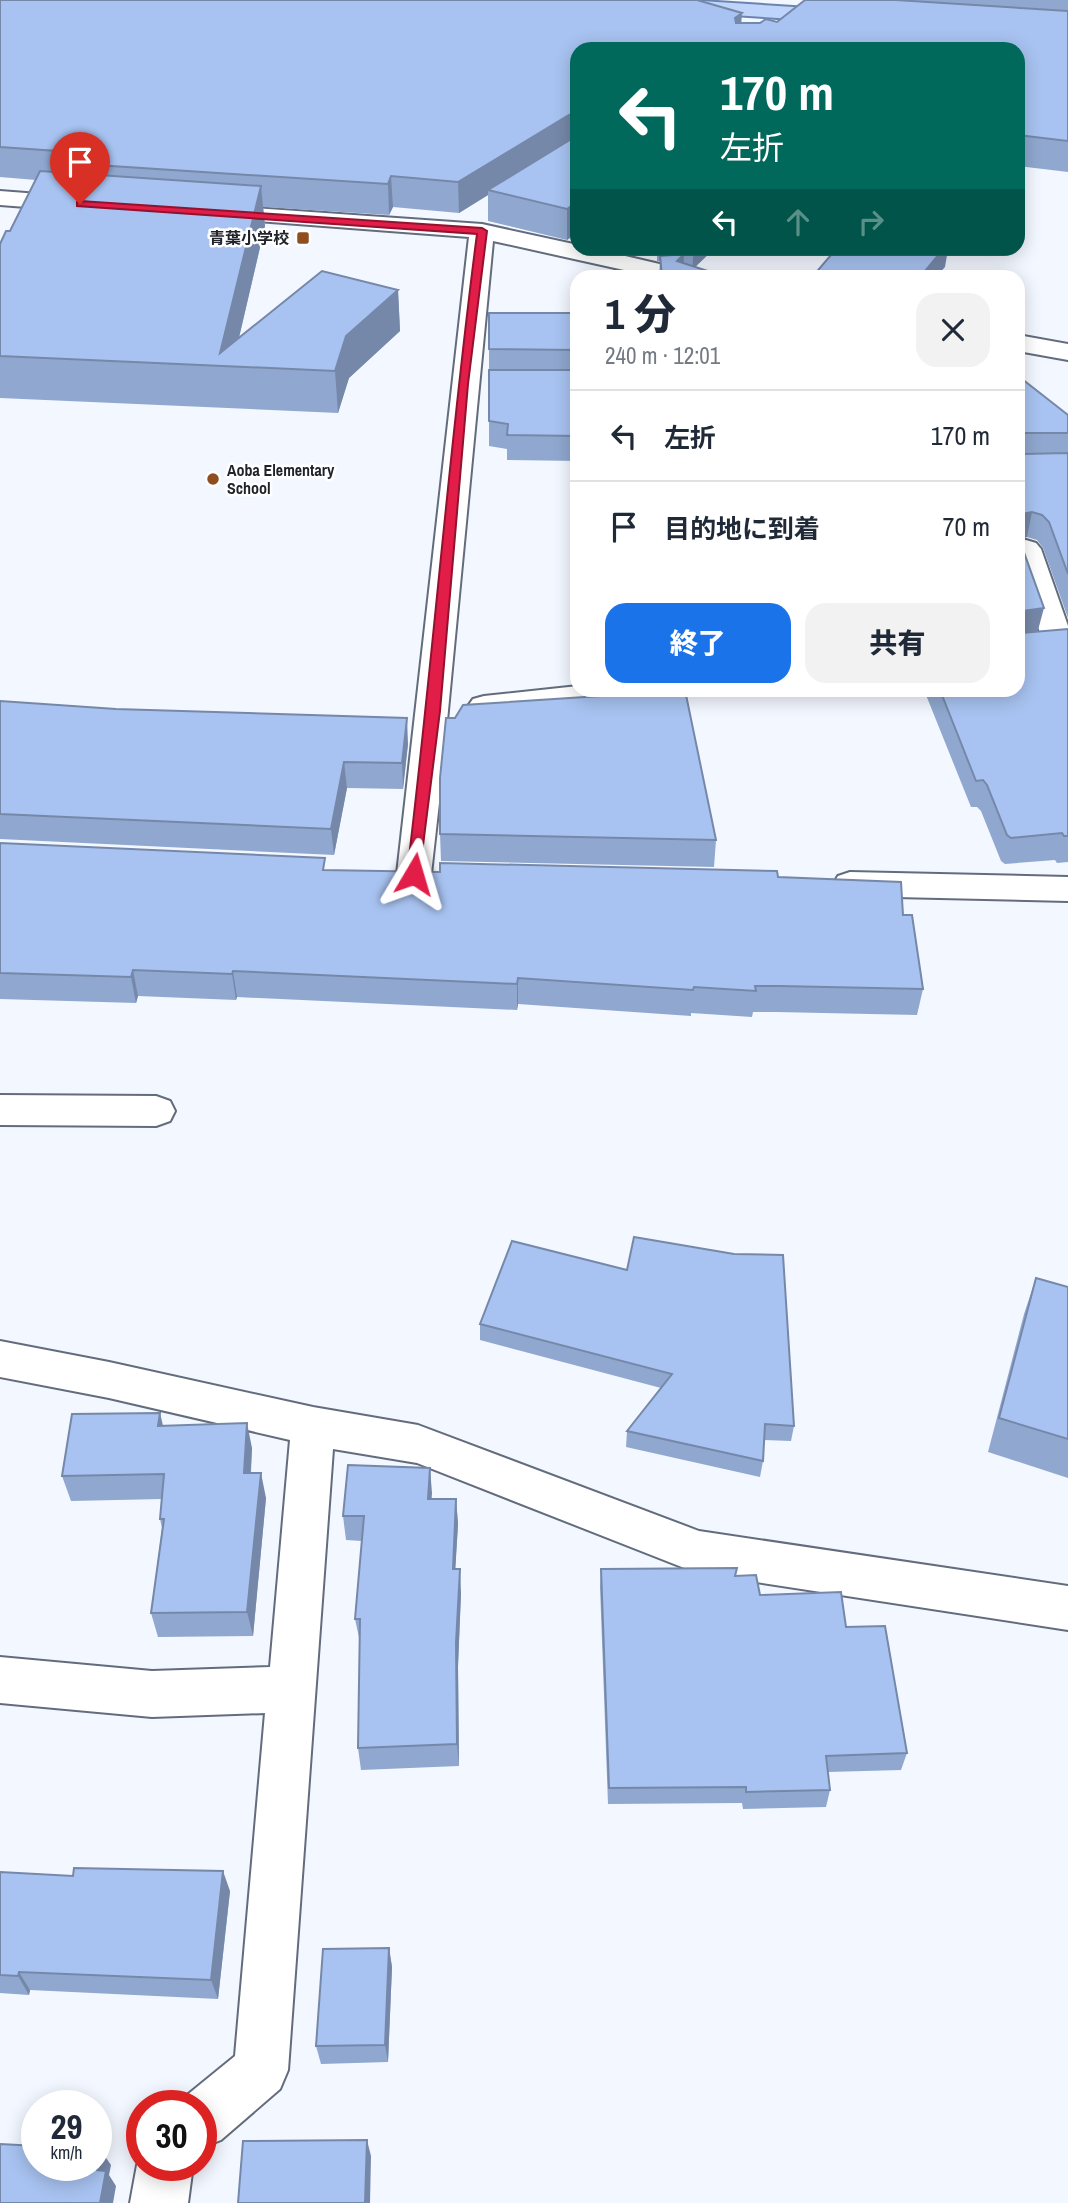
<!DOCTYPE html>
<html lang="ja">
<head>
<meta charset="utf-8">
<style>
	body { margin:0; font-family:"Archivo Narrow","Noto Sans JP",sans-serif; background:#f2f2f3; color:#1f2937; height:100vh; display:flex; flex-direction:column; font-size:26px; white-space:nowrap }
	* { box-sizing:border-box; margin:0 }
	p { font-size:23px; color:#747a83 }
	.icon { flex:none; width:38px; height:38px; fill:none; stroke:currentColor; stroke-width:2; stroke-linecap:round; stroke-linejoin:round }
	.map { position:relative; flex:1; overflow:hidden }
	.drawer { position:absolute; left:570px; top:270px; width:455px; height:427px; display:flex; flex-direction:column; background:#fff; border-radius:21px; box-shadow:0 4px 18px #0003 }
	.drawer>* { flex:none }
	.banner { position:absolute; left:570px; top:42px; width:455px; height:214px; border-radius:21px; box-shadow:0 4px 18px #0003; background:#00695c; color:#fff; overflow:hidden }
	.speed { position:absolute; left:21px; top:2090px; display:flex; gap:14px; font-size:35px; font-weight:700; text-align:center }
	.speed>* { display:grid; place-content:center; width:91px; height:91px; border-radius:50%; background:#fff; box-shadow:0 4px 18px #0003; line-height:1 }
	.speed small { font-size:18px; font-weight:400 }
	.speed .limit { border:10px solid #d22; background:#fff; color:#111 }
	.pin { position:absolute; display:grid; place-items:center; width:60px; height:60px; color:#fff; margin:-72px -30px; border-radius:50% 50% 50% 0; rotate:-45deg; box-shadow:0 0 7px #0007 }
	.pin .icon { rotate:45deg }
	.me { position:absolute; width:77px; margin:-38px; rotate:7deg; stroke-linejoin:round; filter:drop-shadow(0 0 5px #0008) }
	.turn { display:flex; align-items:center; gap:24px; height:147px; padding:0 35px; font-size:32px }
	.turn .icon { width:91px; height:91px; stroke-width:2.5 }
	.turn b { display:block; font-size:49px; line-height:60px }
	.lanes { display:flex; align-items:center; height:66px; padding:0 35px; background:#0003; justify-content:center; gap:35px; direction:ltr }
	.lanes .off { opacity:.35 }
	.round { display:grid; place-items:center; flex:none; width:74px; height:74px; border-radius:21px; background:#f2f2f3 }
	.head { display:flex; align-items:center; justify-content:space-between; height:119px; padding:0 35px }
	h1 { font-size:42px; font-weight:800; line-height:52px }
	.cta { display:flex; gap:14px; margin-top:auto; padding:14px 35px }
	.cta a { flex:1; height:80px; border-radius:21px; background:#1a73e8; color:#fff; font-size:28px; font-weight:800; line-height:80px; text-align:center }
	.cta a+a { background:#f2f2f3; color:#1f2937 }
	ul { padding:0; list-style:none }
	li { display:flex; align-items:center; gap:21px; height:91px; padding:0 35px; border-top:2px solid #e0e1e3 }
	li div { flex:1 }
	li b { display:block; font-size:26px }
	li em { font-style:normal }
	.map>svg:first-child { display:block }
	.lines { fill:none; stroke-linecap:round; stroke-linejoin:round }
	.minor-casing { stroke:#636c7d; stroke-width:4 }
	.major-casing { stroke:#6b84af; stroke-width:4 }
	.minor { fill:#fff; fill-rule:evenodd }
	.major { fill:#bfd4fa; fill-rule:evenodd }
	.wall { fill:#90a8cf }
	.shaded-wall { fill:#7688a9 }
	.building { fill:#a8c3f1; stroke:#7688a9; stroke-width:2 }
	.route { fill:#e11d48; stroke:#92132f; stroke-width:2 }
	.poi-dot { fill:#904d1f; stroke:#fff; stroke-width:2.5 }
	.labels { text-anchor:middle; stroke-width:5; stroke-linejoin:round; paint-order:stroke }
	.far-poi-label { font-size:16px; font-weight:bold; fill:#20232a; stroke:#fff; text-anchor:end }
</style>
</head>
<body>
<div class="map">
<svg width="1068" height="2203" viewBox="0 0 1068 2203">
	<rect width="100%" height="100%" fill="#f3f7ff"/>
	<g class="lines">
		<g class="minor-casing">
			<g id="minor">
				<polygon points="0,191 78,197 86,199 90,204 86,209 78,211 0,205"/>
				<polygon points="212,205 482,224 578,245 578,248 591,248 681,269 690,271 693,276 651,276 493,241 440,794 431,874 426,882 414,886 402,882 397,874 469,237 204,217 200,212 204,207"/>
				<polygon points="1018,335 1068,344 1068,360 1018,351"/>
				<polygon points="1026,540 1036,543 1041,549 1068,626 1068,651 1059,653 1048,651 1044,644 1018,570 1018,542"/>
				<polygon points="578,686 578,690 650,690 645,697 634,700 484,716 473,713 468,706 473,699 484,696"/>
				<polygon points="850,872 1068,877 1068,901 850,896 838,892 833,884 838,876"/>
				<polygon points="0,1095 156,1096 170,1101 175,1111 170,1121 156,1126 0,1125"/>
				<polygon points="0,1341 109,1362 313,1407 418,1425 699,1531 1068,1586 1068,1630 697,1573 417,1463 333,1449 288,2070 280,2089 221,2140 201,2148 201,2105 179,2105 181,2100 235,2056 265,1713 152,1717 0,1703 0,1657 152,1671 270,1667 290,1440 109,1398 0,1377"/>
				<polygon points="142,2153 142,2165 193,2165 188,2203 130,2203 137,2165"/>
			</g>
		</g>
		<g class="major-casing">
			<polygon id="major" points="584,0 686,0 840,10 847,12 850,16 847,20 840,22 594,6 587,4"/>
		</g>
		<use href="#minor" class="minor"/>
		<use href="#major" class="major"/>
	</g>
	<g class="wall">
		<polygon points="0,0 742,23 777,22 805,0 1068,0 1068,172 1018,166 1018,49 578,49 578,232 567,240 488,221 488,195 459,213 393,207 389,215 263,207 265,226 239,338 398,290 400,331 349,378 338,413 0,398 0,244 10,231 36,180 0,177"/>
		<polygon points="637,248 715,248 695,267 723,276 659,276 660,261 657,261 657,254"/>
		<polygon points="489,313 578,313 578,461 507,460 507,449 489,446"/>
		<polygon points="1018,379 1068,415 1068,618 1043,548 1037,540 1027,537 1021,539 1021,544 1038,631 1068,629 1068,862 1057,863 1055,860 1005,864 1001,861 981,811 977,807 971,807 924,690 1018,690"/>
		<polygon points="599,690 685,690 716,840 714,867 441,861 440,834 455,718 599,696"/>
		<polygon points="0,701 408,744 403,789 347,788 334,855 0,839"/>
		<polygon points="0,843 326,870 440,872 778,877 903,915 923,989 917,1015 776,1012 753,1012 752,1017 691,1013 691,1016 518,1004 517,1010 237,997 236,1000 138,996 136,1003 0,999"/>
		<polygon points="512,1241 794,1426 791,1441 764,1440 763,1461 760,1477 626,1447 627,1431 661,1388 480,1340 480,1324"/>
		<polygon points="1036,1278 1068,1287 1068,1478 988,1452 1024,1314"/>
		<polygon points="163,1425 252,1448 251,1473 266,1498 253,1636 158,1637 151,1613 162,1528 160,1519 162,1499 71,1501 62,1476"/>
		<polygon points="430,1468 431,1499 456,1499 458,1524 455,1569 461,1593 458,1666 459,1766 361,1770 358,1748 360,1642 355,1619 362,1541 346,1540 343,1516"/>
		<polygon points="601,1569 735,1576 760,1595 846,1627 907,1753 901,1770 828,1772 830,1790 826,1807 743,1809 742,1803 608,1804 600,1587"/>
		<polygon points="0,1872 230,1891 218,1999 30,1990 29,1995 0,1993"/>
		<polygon points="389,1948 392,1967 388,2062 321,2064 316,2046"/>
	</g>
	<g class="shaded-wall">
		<polygon points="742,13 740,41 735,18"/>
		<polygon points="578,113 577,142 488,190 488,195 459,213 458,182 569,115"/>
		<polygon points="391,176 393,207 389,215 388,184"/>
		<polygon points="261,186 265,226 232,367 220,353"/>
		<polygon points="577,201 577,232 567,240 567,209"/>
		<polygon points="694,248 715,248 692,270"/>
		<polygon points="941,248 952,248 947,255 945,267 937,276 921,276"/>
		<polygon points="684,254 683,276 677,261"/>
		<polygon points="398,290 400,331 349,378 338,413 335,371 346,336"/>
		<polygon points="1032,512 1027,537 1018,540 1021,514"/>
		<polygon points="1044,608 1037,634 1018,637 1022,611"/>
		<polygon points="407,718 408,744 403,789 402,763"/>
		<polygon points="344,762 347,788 334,855 331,829"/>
		<polygon points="133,970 138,996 136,1003 131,977"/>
		<polygon points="233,971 237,997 236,1000 232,974"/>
		<polygon points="518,978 518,1004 517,1010 517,984"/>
		<polygon points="160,1413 166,1438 158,1426"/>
		<polygon points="247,1423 252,1448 249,1498 244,1473"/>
		<polygon points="430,1468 432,1493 430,1523 428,1499"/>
		<polygon points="261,1473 266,1498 253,1636 247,1612"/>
		<polygon points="456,1499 458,1524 454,1593 453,1569"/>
		<polygon points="460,1569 461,1593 458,1666 459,1766 457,1744 456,1643"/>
		<polygon points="223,1871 230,1891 218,1999 211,1980"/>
		<polygon points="389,1948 392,1967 388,2062 385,2045"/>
		<polygon points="19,1972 30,1990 29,1995 18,1976"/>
		<polygon points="367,2140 371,2156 370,2203 365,2203"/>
		<polygon points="100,2149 111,2165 109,2175 116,2186 113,2203 100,2203 97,2170"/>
	</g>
	<g class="building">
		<polygon points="0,0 697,0 742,13 735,18 736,23 760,23 766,19 777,22 805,0 896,0 1068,11 1068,141 1018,135 1018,49 578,49 578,113 569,115 458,182 391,176 388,184 51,162 57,151 0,147"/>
		<polygon points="578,135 578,201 567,209 488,190"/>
		<polygon points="40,171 261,186 220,353 322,271 398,290 346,336 335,371 0,356 0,244 6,231 10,231"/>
		<polygon points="837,248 944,248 921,276 813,276"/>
		<polygon points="684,254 677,261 723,276 662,276 660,256"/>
		<polygon points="489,313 578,313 578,350 489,349"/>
		<polygon points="489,370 578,370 578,436 507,435 508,424 489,421"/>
		<polygon points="1018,379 1022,379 1068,415 1068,433 1023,433 1021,435 1021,451 1023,454 1068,453 1068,574 1049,522 1042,515 1032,512 1021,514 1021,544 1044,608 1022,611 1022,633 1068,629 1068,836 1064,836 1062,833 1011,838 1007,835 987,785 983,780 976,781 940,690 1018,690"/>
		<polygon points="600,690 685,690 716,840 440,834 440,778 446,718 455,718 463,705 600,696"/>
		<polygon points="0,701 116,709 407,718 402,763 344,762 331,829 0,814"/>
		<polygon points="0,843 325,858 323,870 440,872 440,863 777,871 778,877 901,882 903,915 912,915 923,989 779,986 755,986 756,991 694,987 693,990 518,978 517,984 233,971 232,974 133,970 131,977 0,973"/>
		<polygon points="634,1237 734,1254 783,1255 794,1426 765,1424 763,1461 627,1431 672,1374 480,1324 512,1241 627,1270"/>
		<polygon points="1036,1278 1068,1287 1068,1439 999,1418"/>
		<polygon points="160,1413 158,1426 247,1423 244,1473 261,1473 247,1612 151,1613 164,1519 160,1519 164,1474 62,1476 72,1414"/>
		<polygon points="348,1465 430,1468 428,1499 456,1499 453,1569 460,1569 456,1643 457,1744 358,1748 360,1619 355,1619 364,1516 343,1516"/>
		<polygon points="737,1568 735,1576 756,1575 760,1595 841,1592 846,1627 885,1626 907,1753 826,1756 830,1790 746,1792 746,1787 609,1788 601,1569"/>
		<polygon points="74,1868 223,1871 211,1980 19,1972 18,1976 0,1975 0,1872 73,1876"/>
		<polygon points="389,1948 385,2045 316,2046 323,1949"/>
		<polygon points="367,2140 365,2203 238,2203 243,2141"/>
		<polygon points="0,2144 37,2146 37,2165 96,2165 96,2149 100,2149 97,2170 106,2171 100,2203 0,2203"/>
	</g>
	<path class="route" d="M80 201 482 228 487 231 468 384 440 711 419 877 414 879 407 874C433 661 449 447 477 234L77 206V202Z"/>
	<g class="poi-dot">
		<rect x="296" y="231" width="14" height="14" rx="3.5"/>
		<circle cx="213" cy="479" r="7"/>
	</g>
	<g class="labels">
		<g class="far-poi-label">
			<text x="289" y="244">青葉小学校</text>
			<text x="227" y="476" text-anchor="start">Aoba Elementary<tspan x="227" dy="18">School</tspan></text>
		</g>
	</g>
</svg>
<div class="speed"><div>29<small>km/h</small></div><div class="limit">30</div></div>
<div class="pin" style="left:80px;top:204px;background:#d93025"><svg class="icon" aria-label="arrive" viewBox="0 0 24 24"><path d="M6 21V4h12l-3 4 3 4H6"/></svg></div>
<svg class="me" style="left:414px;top:874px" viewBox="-20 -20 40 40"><path d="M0-17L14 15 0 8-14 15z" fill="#e11d48" stroke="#fff" stroke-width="4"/></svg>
<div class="banner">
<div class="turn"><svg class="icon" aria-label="left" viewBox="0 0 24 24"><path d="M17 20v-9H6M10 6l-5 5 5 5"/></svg><div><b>170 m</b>左折</div></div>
<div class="lanes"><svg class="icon" aria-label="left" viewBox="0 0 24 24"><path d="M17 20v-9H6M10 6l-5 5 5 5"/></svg><svg class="icon off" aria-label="ahead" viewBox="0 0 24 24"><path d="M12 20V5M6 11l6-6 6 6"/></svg><svg class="icon off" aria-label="right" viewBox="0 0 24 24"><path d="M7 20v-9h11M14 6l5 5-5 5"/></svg></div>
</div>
<section class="drawer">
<div class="head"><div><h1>1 分</h1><p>240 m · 12:01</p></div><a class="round"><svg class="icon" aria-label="close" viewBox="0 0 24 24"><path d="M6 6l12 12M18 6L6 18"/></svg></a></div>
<ul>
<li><svg class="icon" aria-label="left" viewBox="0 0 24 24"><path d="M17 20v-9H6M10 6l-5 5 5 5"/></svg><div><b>左折</b></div><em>170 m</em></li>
<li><svg class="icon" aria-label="arrive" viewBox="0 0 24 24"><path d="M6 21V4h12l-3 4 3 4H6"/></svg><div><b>目的地に到着</b></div><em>70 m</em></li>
</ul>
<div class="cta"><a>終了</a><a>共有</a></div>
</section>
</div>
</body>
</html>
